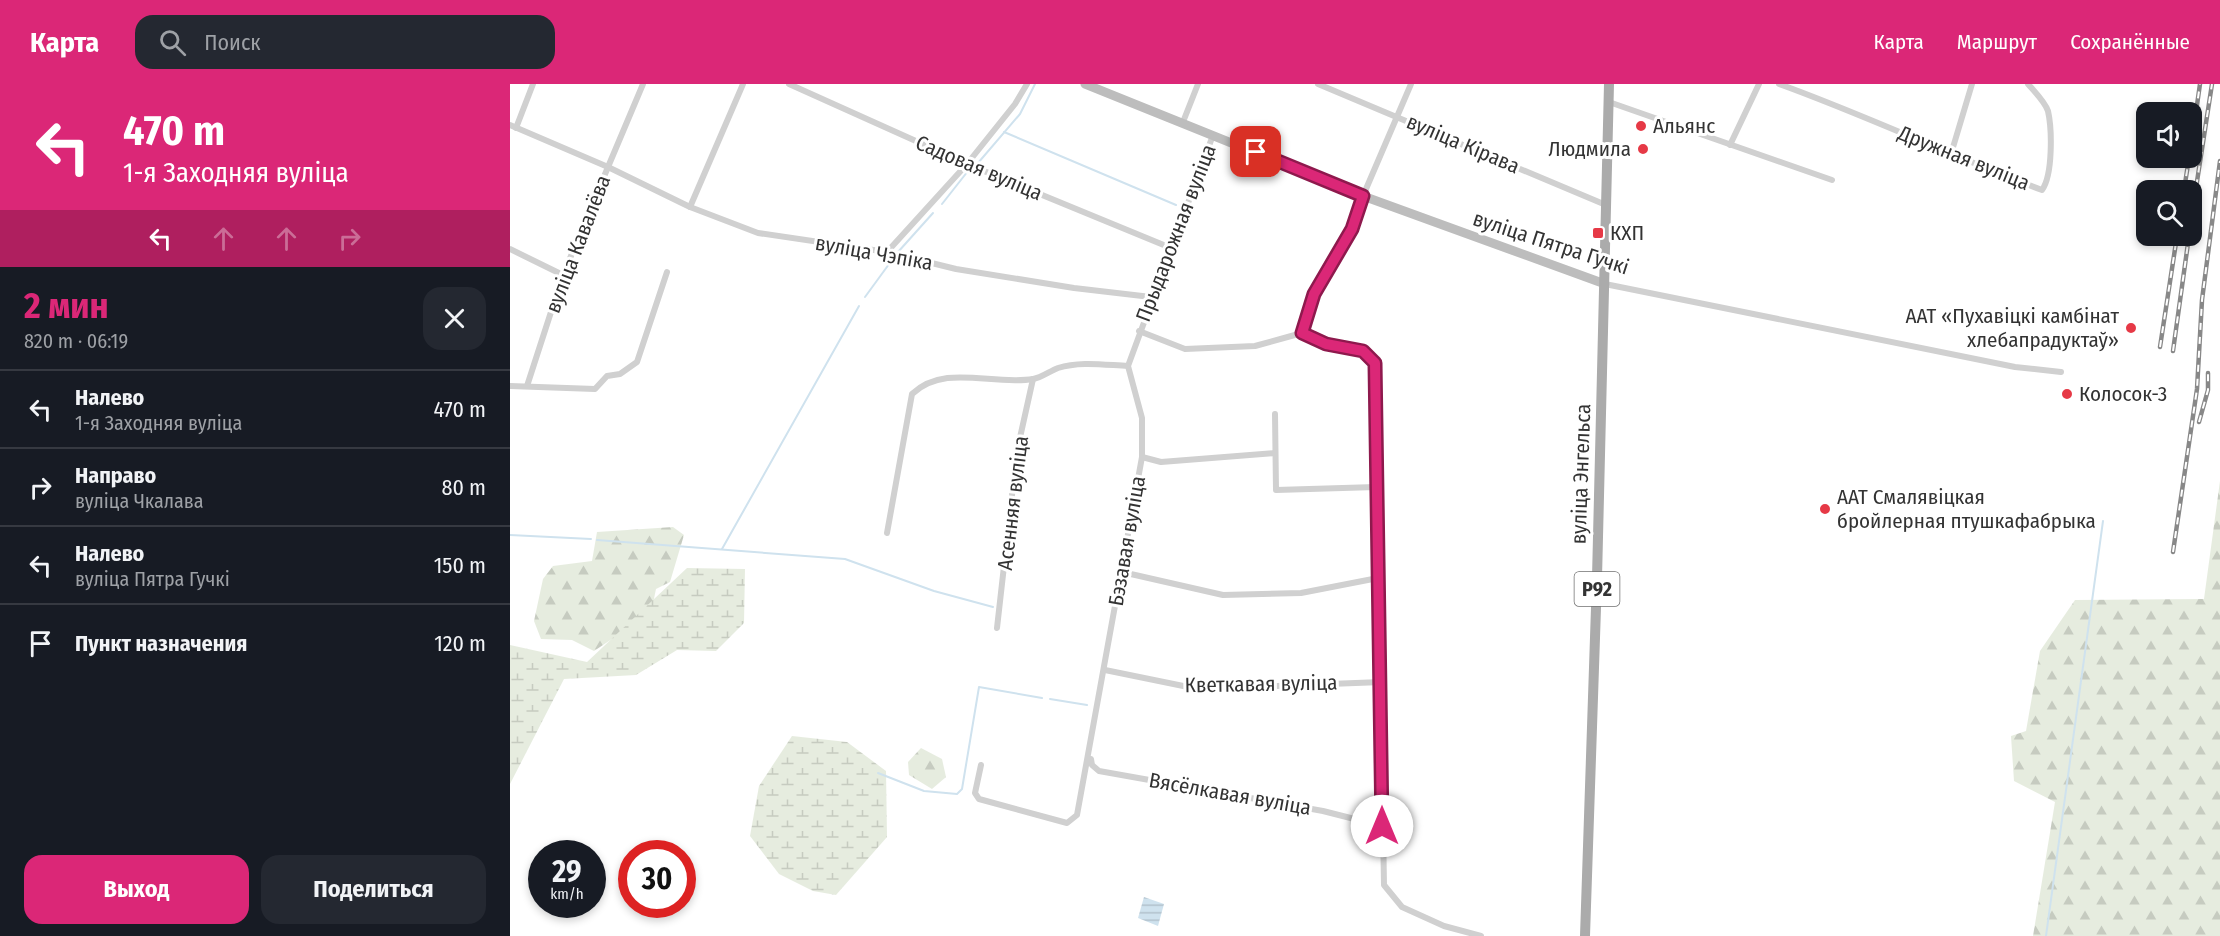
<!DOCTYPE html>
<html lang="ru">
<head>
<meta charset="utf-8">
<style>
	body { margin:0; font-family:"Fira Sans Condensed",sans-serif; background:#242831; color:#f1f3f6; height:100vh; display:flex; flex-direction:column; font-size:22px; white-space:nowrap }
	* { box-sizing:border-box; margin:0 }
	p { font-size:20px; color:#9ea1a6 }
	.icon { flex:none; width:33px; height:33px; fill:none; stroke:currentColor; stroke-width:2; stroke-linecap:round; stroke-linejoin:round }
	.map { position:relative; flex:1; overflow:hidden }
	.side { display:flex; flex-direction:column; background:#171b24; width:510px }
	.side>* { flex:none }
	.banner { background:#db2777; color:#fff; overflow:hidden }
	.buttons { position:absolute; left:1626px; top:18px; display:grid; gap:12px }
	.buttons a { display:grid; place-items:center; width:66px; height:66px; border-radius:12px; background:#171b24; box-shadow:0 3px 9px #0003; font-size:30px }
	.speed { position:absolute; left:18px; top:756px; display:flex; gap:12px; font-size:30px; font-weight:700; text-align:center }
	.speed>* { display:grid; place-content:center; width:78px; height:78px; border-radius:50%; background:#171b24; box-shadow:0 3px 9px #0003; line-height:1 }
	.speed small { font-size:15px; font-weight:400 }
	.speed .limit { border:9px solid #d22; background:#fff; color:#111 }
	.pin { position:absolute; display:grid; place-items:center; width:51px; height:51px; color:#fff; margin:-26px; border-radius:12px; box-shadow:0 3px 9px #0006 }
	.me { position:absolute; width:66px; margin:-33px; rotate:0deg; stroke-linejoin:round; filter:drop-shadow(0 0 4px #0008) }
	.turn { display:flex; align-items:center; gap:21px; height:126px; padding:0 24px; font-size:27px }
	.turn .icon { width:78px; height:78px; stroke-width:2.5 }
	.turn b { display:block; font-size:42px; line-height:51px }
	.lanes { display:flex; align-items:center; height:57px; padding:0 24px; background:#0003; justify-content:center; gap:30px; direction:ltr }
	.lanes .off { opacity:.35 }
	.round { display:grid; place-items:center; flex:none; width:63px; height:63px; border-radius:18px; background:#242831 }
	.head { display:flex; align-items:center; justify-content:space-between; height:102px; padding:0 24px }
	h1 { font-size:36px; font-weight:700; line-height:45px; color:#db2777 }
	.action { display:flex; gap:12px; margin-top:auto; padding:12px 24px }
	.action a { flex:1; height:69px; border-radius:18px; background:#db2777; color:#fff; font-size:24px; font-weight:700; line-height:69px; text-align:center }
	.action a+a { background:#242831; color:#f1f3f6 }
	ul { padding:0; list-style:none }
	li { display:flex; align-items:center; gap:18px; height:78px; padding:0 24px; border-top:2px solid #363941 }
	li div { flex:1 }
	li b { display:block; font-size:22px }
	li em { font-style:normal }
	header { display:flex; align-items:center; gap:36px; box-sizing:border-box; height:84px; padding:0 30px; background:#db2777; color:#fff }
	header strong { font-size:28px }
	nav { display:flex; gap:33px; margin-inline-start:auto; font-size:21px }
	.search { width:420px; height:54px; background:#242831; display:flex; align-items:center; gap:15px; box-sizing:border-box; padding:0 21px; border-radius:18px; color:#9ea1a6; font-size:22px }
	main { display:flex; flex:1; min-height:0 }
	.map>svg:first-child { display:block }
	.forest { fill:url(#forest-firs) }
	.wetland { fill:url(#wetland-marsh) }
	.water { fill:url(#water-rules) }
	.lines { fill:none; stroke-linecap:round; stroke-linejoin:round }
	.stream { stroke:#cfe2ee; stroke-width:2 }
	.street { stroke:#d0d0d0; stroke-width:6 }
	.secondary { stroke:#bdbdbd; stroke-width:9 }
	.primary { stroke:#ababab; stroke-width:10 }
	.rail-casing { stroke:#888; stroke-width:4.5 }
	.rail { stroke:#fff; stroke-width:2; stroke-dasharray:7; stroke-linecap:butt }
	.route-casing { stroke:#8e194d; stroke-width:15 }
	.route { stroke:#db2777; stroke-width:10 }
	.poi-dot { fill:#e63946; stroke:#fff; stroke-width:2 }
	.labels { text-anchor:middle; stroke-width:6; stroke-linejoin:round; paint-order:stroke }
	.shield { fill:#fff; stroke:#707070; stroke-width:1.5 }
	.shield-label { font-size:20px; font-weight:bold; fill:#333 }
	.poi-label { font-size:21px; fill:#333; stroke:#fff; text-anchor:start }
	.street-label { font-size:21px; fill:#333; stroke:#fff }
</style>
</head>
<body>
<header>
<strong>Карта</strong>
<div class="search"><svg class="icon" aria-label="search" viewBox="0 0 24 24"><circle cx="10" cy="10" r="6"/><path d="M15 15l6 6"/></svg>Поиск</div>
<nav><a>Карта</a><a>Маршрут</a><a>Сохранённые</a></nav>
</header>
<main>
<section class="side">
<div class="banner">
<div class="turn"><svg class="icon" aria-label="left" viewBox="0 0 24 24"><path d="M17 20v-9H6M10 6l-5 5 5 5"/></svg><div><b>470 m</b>1-я Заходняя вуліца</div></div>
<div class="lanes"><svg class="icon" aria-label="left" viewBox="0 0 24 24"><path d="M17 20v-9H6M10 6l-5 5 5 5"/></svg><svg class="icon off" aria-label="ahead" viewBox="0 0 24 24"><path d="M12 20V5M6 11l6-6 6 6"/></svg><svg class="icon off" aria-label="ahead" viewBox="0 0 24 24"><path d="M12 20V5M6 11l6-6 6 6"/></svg><svg class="icon off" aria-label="right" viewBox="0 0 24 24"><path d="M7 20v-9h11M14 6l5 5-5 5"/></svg></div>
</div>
<div class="head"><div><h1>2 мин</h1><p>820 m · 06:19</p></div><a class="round"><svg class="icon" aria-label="close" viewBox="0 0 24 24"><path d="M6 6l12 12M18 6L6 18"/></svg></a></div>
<ul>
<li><svg class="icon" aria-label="left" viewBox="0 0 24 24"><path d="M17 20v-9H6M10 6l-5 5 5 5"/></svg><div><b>Налево</b><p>1-я Заходняя вуліца</p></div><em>470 m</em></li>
<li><svg class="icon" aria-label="right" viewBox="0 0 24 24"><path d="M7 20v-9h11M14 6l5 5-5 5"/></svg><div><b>Направо</b><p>вуліца Чкалава</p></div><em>80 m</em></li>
<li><svg class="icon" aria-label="left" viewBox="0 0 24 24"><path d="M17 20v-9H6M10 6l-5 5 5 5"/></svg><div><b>Налево</b><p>вуліца Пятра Гучкі</p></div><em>150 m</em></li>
<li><svg class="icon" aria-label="arrive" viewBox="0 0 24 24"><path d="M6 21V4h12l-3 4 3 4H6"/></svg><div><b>Пункт назначения</b></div><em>120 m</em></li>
</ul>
<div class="action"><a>Выход</a><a>Поделиться</a></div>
</section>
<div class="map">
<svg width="1710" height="852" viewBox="0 0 1710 852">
	<defs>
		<pattern id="forest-firs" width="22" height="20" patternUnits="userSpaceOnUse" patternTransform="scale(1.5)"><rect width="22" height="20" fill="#e6ecdf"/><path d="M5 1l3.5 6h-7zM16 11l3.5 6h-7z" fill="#c6cbc0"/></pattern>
		<pattern id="wetland-marsh" width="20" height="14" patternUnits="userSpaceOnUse" patternTransform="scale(1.5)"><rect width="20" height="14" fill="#e6ecdf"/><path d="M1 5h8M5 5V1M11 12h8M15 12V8" fill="none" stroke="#c6cbc0"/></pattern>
		<pattern id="water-rules" width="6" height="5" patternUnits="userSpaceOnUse" patternTransform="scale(1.5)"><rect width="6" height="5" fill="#cfe2ee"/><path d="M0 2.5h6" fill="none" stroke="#b2c2cd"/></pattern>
	</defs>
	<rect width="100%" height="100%" fill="#fff"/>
	<g class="forest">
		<polygon points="1710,397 1710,852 1523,852 1545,718 1504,697 1501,652 1516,647 1530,567 1565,516 1694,515"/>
		<polygon points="163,443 174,451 160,498 146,505 141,529 84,567 62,556 31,555 24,537 33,495 43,482 82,477 87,448"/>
		<polygon points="411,664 432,675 436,693 422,705 399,691 398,678"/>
	</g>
	<g class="wetland">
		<polygon points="177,484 235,485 234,539 206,567 167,566 126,591 54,595 0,700 0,561 77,578"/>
		<polygon points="282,652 337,658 376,687 377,753 326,811 303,807 269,790 240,752 249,702"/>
	</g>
	<polygon class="water" points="634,813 654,820 648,842 628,834"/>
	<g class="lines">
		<g class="stream">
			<polyline points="494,48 666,121"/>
			<polyline points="468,79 510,30 525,0"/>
			<polyline points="432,120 458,87"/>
			<polyline points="388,168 423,129"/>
			<polyline points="355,213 382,176"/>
			<polyline points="0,451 81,455"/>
			<polyline points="87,456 335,475 424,507 483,523"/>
			<polyline points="212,465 349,222"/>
			<polyline points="540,615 577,621"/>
			<polyline points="368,689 414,707 447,710 452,705 469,603 532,614"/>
			<polyline points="1536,852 1593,437"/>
		</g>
		<g class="street">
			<polyline points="133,0 98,83 180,123 248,149 377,168 446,185 564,204 641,213"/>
			<polyline points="279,0 457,80 661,164"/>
			<polyline points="808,0 1096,121"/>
			<path d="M1269 0C1358 32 1443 73 1532 106 1543 91 1542 45 1538 27 1535 18 1524 7 1518 0"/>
			<polyline points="1099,18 1322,96"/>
			<polyline points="673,38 688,0"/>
			<polyline points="0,41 98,83 53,191 17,302"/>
			<polyline points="6,44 23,0"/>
			<polyline points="1220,61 1249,0"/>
			<polyline points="1441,70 1462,0"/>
			<polyline points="180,123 233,0"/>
			<polyline points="0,165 53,191"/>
			<polyline points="377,168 457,80 505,20 517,0"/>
			<polyline points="1095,200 1505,283 1551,288"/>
			<polyline points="629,247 675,265 745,262 792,249 816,260 853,267 865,279 874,801 892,823 934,842 971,852"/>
			<polyline points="792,249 804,210 842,145 853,112 901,0"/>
			<polyline points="0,302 85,305 97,292 110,290 127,278 157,188"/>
			<polyline points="765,330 766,406 866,403"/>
			<polyline points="632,373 651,378 765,369"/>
			<path d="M377 449 402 310C435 279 482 302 523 295 531 294 540 287 548 284 570 277 595 281 618 282"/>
			<polyline points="612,488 713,511 791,509 868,494"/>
			<polyline points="487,544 507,367 523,295"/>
			<polyline points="595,586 688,605 872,598"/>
			<polyline points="581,675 582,681 589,687 813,727 872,742"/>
			<polyline points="471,681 465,709 469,715 557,739 567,731 632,373 632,334 618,282 703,51"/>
		</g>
		<polyline class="secondary" points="575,0 853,112 1095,200"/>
		<polyline class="primary" points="1075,852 1087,494 1099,0"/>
		<g class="rail-casing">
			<g id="rail">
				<polyline points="1682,56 1690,0"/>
				<polyline points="1674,106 1679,74"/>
				<polyline points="1682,130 1702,0"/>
				<polyline points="1650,263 1667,152"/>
				<polyline points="1663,267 1679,152"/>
				<polyline points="1689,338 1698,306 1698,289"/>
				<polyline points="1663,468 1687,305 1692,216 1710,77"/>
			</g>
		</g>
		<use href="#rail" class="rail"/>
	</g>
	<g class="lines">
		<g class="route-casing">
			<polyline id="route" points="746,68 853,112 842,145 804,210 792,249 816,260 853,267 865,279 872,742"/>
		</g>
		<use href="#route" class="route"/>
	</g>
	<g class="poi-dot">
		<circle cx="1131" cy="42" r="6"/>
		<circle cx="1133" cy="65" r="6"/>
		<rect x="1082" y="143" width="12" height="12" rx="3"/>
		<circle cx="1621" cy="244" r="6"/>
		<circle cx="1557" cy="310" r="6"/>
		<circle cx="1315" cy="425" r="6"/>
	</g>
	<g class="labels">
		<rect class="shield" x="1064.5" y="488" width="45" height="34" rx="4.5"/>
		<g class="shield-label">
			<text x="1087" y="512">Р92</text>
		</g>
		<g class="poi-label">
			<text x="1143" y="49">Альянс</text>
			<text x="1121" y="72" text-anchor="end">Людмила</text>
			<text x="1100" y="156">КХП</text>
			<text x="1609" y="239" text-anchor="end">ААТ «Пухавіцкі камбінат<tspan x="1609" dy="24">хлебапрадуктаў»</tspan></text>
			<text x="1569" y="317">Колосок-3</text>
			<text x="1327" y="420">ААТ Смалявіцкая<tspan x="1327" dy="24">бройлерная птушкафабрыка</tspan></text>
		</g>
		<g class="street-label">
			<text transform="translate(953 60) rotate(23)" y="7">вуліца Кірава</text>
			<text transform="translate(1454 74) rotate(22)" y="7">Дружная вуліца</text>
			<text transform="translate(469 84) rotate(23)" y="7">Садовая вуліца</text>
			<text transform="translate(666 149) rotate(-69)" y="7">Прыдарожная вуліца</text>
			<text transform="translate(1041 159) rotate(18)" y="7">вуліца Пятра Гучкі</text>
			<text transform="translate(68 160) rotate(-69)" y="7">вуліца Кавалёва</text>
			<text transform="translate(364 169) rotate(10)" y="7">вуліца Чэпіка</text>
			<text transform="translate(1071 390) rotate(-88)" y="7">вуліца Энгельса</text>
			<text transform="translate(503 419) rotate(-83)" y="7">Асенняя вуліца</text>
			<text transform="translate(617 457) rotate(-80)" y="7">Бэзавая вуліца</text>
			<text transform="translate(751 600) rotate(-1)" y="7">Кветкавая вуліца</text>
			<text transform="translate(720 710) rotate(10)" y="7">Вясёлкавая вуліца</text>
		</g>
	</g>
</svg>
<div class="buttons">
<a><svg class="icon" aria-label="sound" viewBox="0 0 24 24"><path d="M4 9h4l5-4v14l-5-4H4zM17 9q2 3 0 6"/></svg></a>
<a><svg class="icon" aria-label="search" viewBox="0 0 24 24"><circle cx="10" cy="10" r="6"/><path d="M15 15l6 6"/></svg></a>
</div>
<div class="speed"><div>29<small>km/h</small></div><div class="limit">30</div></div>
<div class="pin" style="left:746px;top:68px;background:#d93025"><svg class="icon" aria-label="arrive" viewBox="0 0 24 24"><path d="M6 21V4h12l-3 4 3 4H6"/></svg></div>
<svg class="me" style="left:872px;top:742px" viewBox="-20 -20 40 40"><circle r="19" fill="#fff"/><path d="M0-13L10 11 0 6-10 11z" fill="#db2777"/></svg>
</div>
</main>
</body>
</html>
